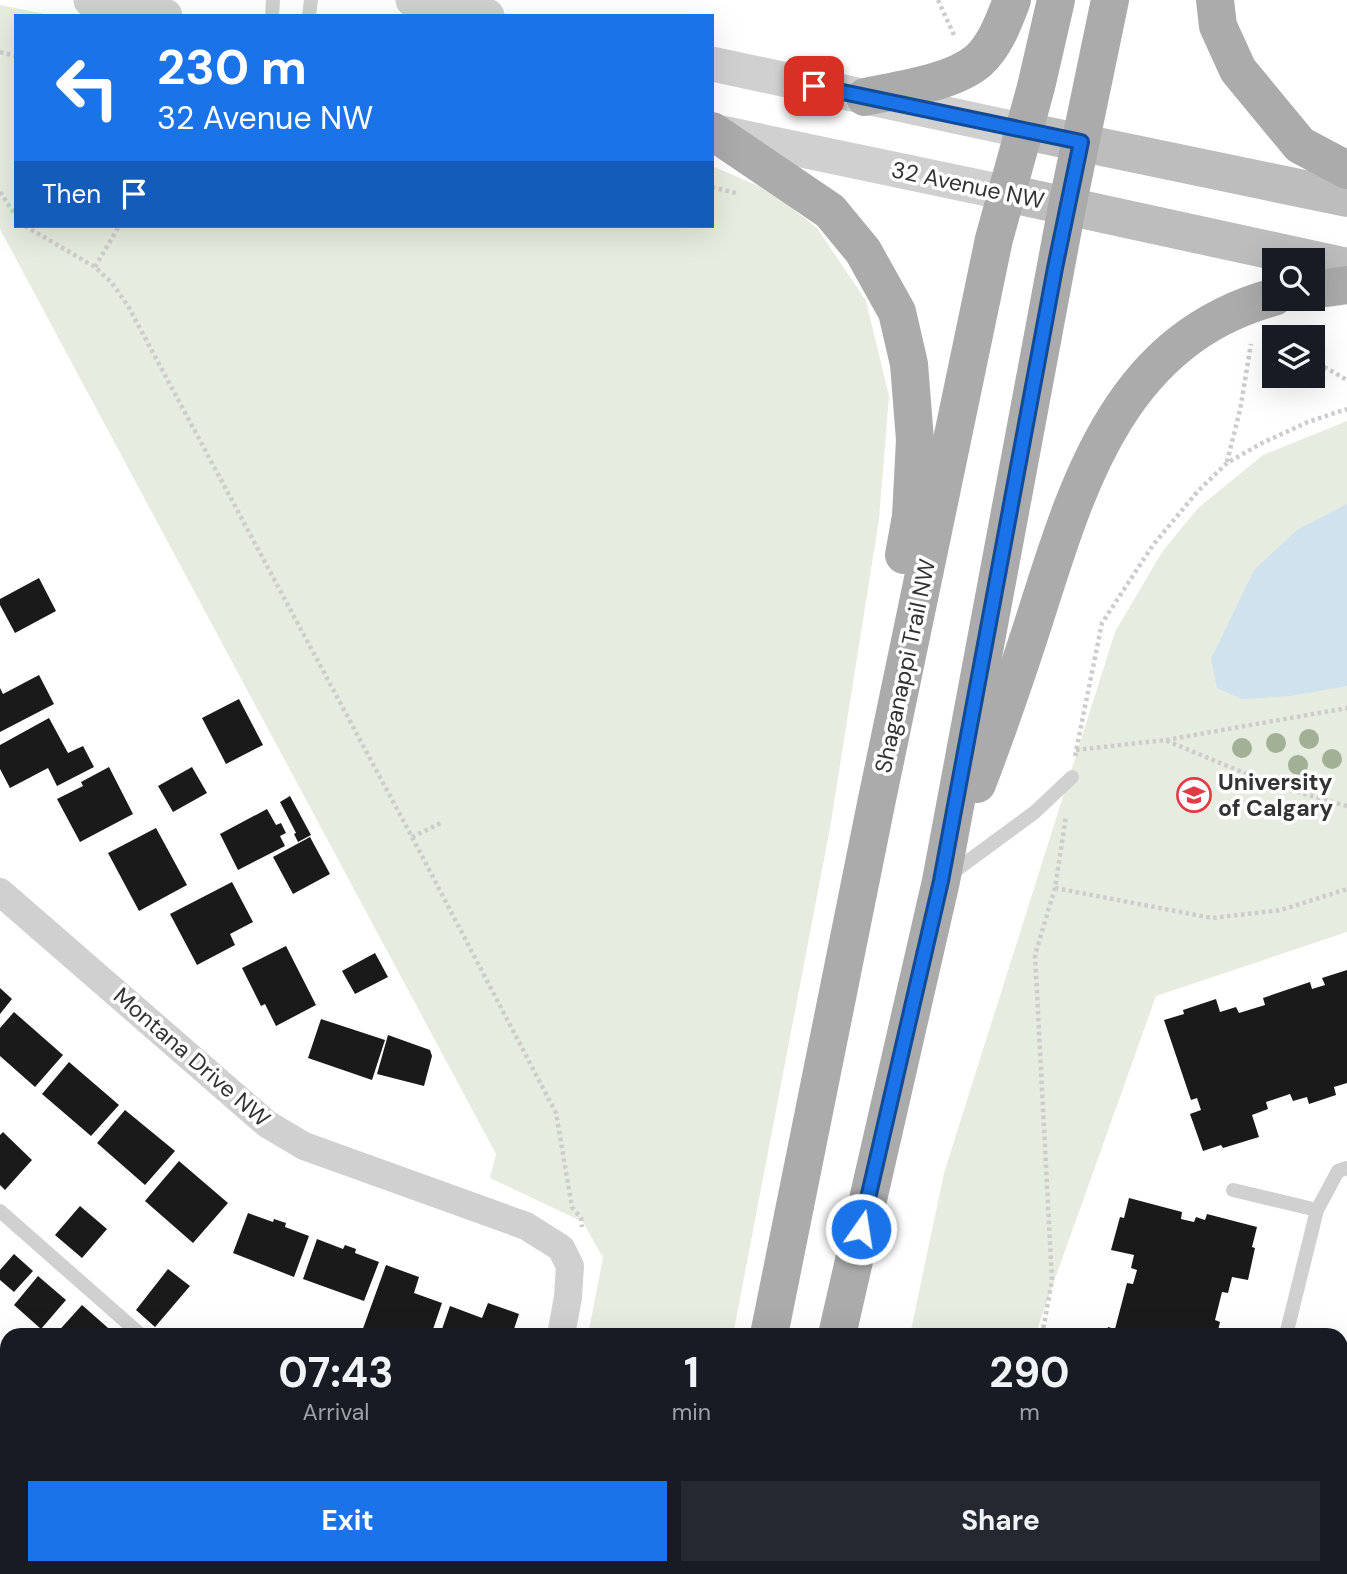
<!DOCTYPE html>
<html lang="en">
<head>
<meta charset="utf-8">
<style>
	body { margin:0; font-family:"DM Sans",sans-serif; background:#242831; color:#f1f3f6; height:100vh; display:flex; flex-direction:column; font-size:26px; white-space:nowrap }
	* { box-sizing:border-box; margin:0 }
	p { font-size:23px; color:#9ea1a6 }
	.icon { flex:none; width:38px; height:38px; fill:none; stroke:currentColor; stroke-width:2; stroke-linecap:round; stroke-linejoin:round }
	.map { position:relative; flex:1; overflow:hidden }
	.drawer { position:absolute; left:0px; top:1328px; width:1348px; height:247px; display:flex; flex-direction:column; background:#171b24; border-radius:21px 21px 0 0; box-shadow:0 7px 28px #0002 }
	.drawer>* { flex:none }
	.guide { position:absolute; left:14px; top:14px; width:700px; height:214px; border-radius:0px; box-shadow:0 7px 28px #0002; background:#1a73e8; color:#fff; overflow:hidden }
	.buttons { position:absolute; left:1262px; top:248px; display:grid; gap:14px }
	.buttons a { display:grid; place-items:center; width:63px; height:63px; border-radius:0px; background:#171b24; box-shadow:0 7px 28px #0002; font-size:35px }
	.pin { position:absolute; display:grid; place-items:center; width:60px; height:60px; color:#fff; margin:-30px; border-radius:14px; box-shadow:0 4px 10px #0006 }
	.me { position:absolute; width:77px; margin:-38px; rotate:13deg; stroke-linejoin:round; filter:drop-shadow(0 0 5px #0008) }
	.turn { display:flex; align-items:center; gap:24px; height:147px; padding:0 28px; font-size:32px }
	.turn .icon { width:91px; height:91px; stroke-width:2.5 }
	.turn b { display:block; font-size:49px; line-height:60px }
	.then { display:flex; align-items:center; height:66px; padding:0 28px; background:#0003; gap:14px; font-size:26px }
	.eta { display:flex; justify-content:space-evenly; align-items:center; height:119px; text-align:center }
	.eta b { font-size:42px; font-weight:700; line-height:49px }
	.cta { display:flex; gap:14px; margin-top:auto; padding:14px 28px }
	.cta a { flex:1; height:80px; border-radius:0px; background:#1a73e8; color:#fff; font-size:28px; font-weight:700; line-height:80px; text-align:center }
	.cta a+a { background:#242831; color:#f1f3f6 }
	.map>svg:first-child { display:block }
	.green { fill:#e6ecdf }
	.water { fill:#cfe2ee }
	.building { fill:#1a1a1a }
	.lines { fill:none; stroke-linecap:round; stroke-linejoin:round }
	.path { stroke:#cdcdcd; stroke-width:4.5; stroke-dasharray:3.5 3.5; stroke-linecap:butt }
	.service { stroke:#d0d0d0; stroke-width:14 }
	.minor { stroke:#d0d0d0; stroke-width:28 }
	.tertiary { stroke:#d0d0d0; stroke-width:35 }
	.secondary { stroke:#bdbdbd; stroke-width:38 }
	.primary { stroke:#ababab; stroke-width:38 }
	.tree { fill:#a2b095 }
	.route-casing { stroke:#114b97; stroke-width:18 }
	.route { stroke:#1a73e8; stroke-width:12 }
	.labels { text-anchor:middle; stroke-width:7; stroke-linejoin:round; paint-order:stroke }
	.street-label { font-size:23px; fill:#333; stroke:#fff }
	.poi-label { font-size:23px; font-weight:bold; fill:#333; stroke:#fff; text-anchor:start }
</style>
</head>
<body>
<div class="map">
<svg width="1347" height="1574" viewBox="0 0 1347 1574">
	<rect width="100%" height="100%" fill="#fff"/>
	<g class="green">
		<polygon points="0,5 55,16 16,16 16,226 712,226 712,166 770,191 817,228 866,301 889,396 879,519 830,828 733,1335 588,1335 603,1258 583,1222 490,1178 496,1154 0,229"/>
		<polygon points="1347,421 1347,932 1156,996 1035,1335 910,1335 944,1173 1115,632 1162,552 1198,508 1263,455"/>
		<polygon points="545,1568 689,1568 688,1574 544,1574"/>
		<polygon points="861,1568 952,1568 950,1574 860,1574"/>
	</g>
	<polygon class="water" points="1347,504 1347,686 1290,696 1242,699 1217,688 1211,659 1254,570 1297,530"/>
	<g class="building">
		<polygon points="39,578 56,611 15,633 0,605 0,599"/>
		<polygon points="39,675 54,704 0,732 0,688 3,694"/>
		<polygon points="239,699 263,745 226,764 202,718"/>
		<polygon points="49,718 68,753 83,746 94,767 57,786 48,768 10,788 0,769 0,745"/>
		<polygon points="109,767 133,814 80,842 57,799 83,786 81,782"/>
		<polygon points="192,767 207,793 173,812 158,786"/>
		<polygon points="290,796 311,835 298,842 294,834 296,833 280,802"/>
		<polygon points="267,809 276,825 281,823 286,833 280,836 285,846 238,870 220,834"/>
		<polygon points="156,828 187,885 139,911 108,853"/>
		<polygon points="310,837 330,874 293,894 273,857"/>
		<polygon points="232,882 253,922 230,934 235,945 197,965 170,914"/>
		<polygon points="286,946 316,1005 276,1026 265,1004 261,1006 242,968"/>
		<polygon points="375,953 388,977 355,994 342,971"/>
		<polygon points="1347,970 1347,1083 1334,1087 1336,1095 1309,1104 1307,1097 1293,1101 1290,1094 1266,1102 1268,1109 1252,1115 1259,1137 1223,1148 1221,1145 1203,1151 1190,1114 1201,1110 1197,1098 1191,1100 1164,1020 1184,1014 1183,1010 1216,999 1220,1012 1236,1007 1239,1013 1265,1005 1263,998 1310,982 1312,989 1325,985 1322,978"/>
		<polygon points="0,988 12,999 0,1014"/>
		<polygon points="14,1012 63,1055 35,1087 0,1056 0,1028"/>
		<polygon points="321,1019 385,1040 372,1080 308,1058"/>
		<polygon points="388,1035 430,1050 432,1056 424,1086 377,1074"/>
		<polygon points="69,1062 119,1105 91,1136 42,1094"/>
		<polygon points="125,1110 175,1151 145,1185 97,1143"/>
		<polygon points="3,1132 32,1160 5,1190 0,1185 0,1135"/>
		<polygon points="179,1161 228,1203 193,1243 145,1201"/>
		<polygon points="1129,1198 1182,1212 1181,1219 1194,1222 1196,1217 1205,1220 1207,1214 1257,1227 1252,1247 1255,1248 1248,1280 1232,1277 1228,1293 1222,1292 1215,1320 1220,1322 1217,1335 1105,1335 1108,1327 1115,1329 1127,1283 1133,1284 1137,1270 1131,1268 1134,1255 1111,1250 1120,1217 1124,1218"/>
		<polygon points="80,1206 107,1229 82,1258 55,1235"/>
		<polygon points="248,1213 273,1222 274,1219 286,1223 285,1227 309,1236 294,1277 233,1253"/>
		<polygon points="317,1239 343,1249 345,1245 356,1249 355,1253 379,1262 364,1301 303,1279"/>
		<polygon points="14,1254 33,1271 14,1292 0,1280 0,1270"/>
		<polygon points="386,1265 419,1277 414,1293 442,1303 431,1335 421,1335 407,1330 406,1335 361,1334"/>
		<polygon points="168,1269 190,1286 155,1327 136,1310"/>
		<polygon points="38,1276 66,1300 41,1329 14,1305"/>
		<polygon points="488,1303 519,1314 512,1335 440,1335 450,1306 482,1318"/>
		<polygon points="82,1305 116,1335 55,1335"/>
		<polygon points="5,1359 7,1373 3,1370 0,1373 0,1365"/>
		<polygon points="7,1386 7,1433 0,1427 0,1394"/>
		<polygon points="281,1568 318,1568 316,1574 296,1574"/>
		<polygon points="331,1568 397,1568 395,1574 329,1574"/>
		<polygon points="409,1568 455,1568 452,1574 407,1574"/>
		<polygon points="1023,1568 1047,1573 1047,1574 1022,1574"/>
	</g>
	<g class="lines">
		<g class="path">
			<polyline points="938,0 954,35"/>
			<polyline points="0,52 16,56"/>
			<polyline points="712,187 739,194"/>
			<polyline points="0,192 16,216"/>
			<polyline points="25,226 95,267 112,283 128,306 412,837 556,1113 572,1207 581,1218 582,1227"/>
			<polyline points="95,267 119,226"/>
			<polyline points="1312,360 1347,380"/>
			<polyline points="1227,462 1240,410 1251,344"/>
			<polyline points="1166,740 1347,708"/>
			<polyline points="1076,750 1165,740 1273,785 1347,806"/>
			<polyline points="1075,756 1102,623 1153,545 1198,491 1227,463 1262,443 1308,422 1347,409"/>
			<polyline points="412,837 441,823"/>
			<polyline points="1055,888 1212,918 1281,910 1347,889"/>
			<polyline points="1042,1335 1052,1281 1035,955 1055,888 1066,816"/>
			<polyline points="968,1574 971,1568"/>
		</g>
		<g class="service">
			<polyline points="272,16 273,0"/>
			<polyline points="309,16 311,0"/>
			<polyline points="948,876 1035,812 1072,777"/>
			<polyline points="1233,1190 1317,1210 1286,1335"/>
			<polyline points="1317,1210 1338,1171 1347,1168"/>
			<polyline points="0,1211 141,1335"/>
			<polyline points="1340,1553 1347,1551"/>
			<polyline points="1162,1568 1189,1574"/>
			<polyline points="1265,1574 1285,1568"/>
		</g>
		<g class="minor">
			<polyline points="0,892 267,1124 304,1146 526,1226 561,1248 570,1266 568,1297 561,1335"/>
			<polyline points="0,1535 7,1540"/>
			<polyline points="53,1568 64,1574"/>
			<polyline points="511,1574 513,1568"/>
		</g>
		<g class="tertiary">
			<polyline points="91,0 165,16"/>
			<polyline points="413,0 487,16"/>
			<polyline points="712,64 1025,131"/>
			<polyline points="712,131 1007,193"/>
		</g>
		<g class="secondary">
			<polyline points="1025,131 1347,198"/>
			<polyline points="1007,193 1347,267"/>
		</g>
		<g class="primary">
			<polyline points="1215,0 1218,26 1238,70 1300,145 1347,170"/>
			<path d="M865 97C898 90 952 83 978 61 995 46 1004 21 1012 0"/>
			<polyline points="712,131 830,211 863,251 897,312 909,364 915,440 911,516 904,555"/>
			<polyline points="1312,290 1347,285"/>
			<path d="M977 784C998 729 1017 674 1035 618 1078 482 1120 339 1274 297"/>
			<polyline points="769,1335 876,804 994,239 1036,87 1056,0"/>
			<polyline points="837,1335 941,881 1067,207 1110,0"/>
			<polyline points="721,1574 722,1568"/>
			<polyline points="787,1574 788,1568"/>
		</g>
	</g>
	<g class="tree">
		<circle cx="1309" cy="739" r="10"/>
		<circle cx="1276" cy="743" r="10"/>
		<circle cx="1242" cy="748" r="10"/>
		<circle cx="1332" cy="759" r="10"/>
		<circle cx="1298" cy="765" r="10"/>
	</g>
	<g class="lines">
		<g class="route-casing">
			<polyline id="route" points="814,86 1081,142 1055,268 941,881 861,1229"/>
		</g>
		<use href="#route" class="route"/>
	</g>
	<defs>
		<g id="university-ring" transform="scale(1.75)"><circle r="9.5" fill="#fff" stroke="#e63946" stroke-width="1.5"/><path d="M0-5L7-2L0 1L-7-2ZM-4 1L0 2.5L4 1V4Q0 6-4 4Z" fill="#e63946"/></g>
	</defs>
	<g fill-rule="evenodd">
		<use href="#university-ring" x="1194" y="795"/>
	</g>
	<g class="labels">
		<g class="street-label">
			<text transform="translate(968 185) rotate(12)" y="8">32 Avenue NW</text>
			<text transform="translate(905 666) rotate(-78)" y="8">Shaganappi Trail NW</text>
			<text transform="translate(192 1057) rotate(41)" y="8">Montana Drive NW</text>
		</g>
		<g class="poi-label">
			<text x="1218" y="790">University<tspan x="1218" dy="26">of Calgary</tspan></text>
		</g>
	</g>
</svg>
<div class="buttons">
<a><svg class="icon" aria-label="search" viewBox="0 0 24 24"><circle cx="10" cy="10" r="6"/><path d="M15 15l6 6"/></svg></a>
<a><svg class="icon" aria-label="layers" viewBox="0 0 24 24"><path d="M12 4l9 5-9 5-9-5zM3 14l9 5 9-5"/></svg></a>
</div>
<div class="pin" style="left:814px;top:86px;background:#d93025"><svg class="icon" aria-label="arrive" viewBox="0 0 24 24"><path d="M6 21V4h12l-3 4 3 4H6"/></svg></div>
<svg class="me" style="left:861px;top:1229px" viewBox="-20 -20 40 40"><circle r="17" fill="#1a73e8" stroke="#fff" stroke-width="3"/><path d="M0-11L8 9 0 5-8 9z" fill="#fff"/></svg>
<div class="guide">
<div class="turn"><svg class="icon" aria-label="left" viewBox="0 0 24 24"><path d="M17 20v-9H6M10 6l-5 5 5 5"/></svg><div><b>230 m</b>32 Avenue NW</div></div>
<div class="then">Then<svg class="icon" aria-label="arrive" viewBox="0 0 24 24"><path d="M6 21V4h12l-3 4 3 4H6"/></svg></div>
</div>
<section class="drawer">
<div class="eta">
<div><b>07:43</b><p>Arrival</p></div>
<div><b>1</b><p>min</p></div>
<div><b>290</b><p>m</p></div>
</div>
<div class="cta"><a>Exit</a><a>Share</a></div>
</section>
</div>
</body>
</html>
